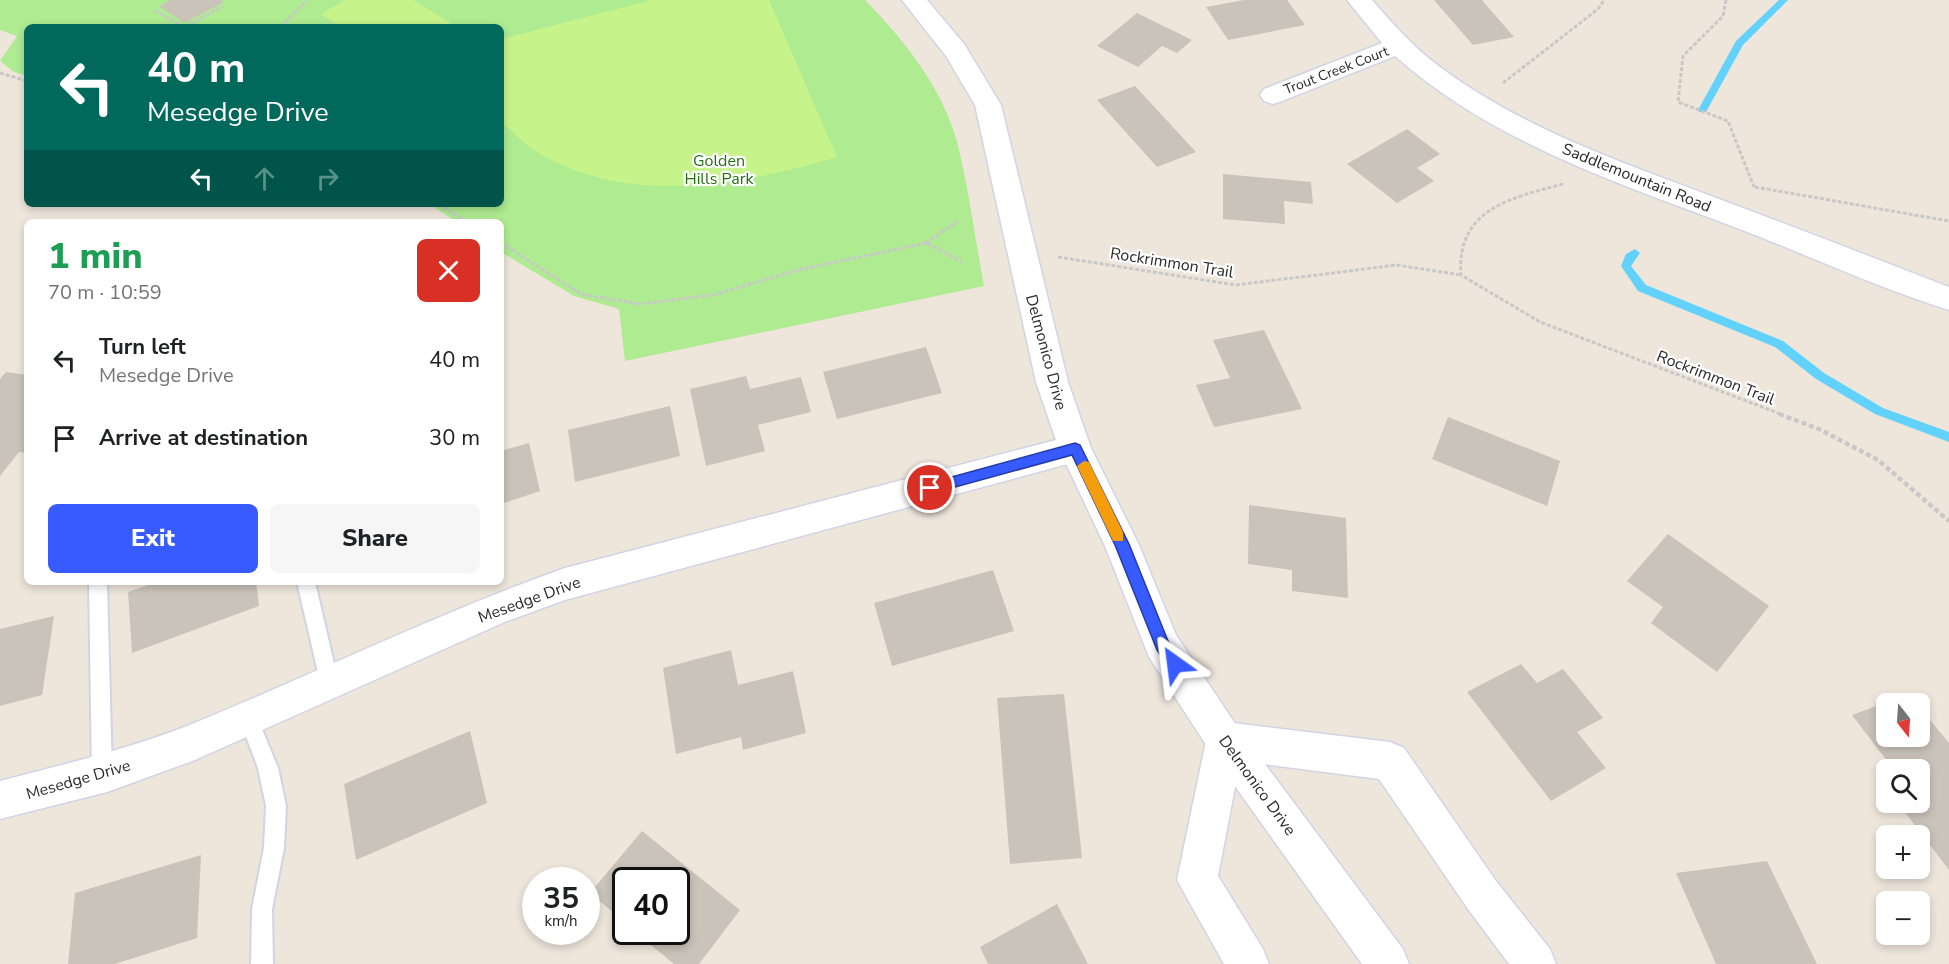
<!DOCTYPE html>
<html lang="en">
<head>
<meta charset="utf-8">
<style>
	body { margin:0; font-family:"Nunito Sans",sans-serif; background:#f6f6f6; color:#202124; height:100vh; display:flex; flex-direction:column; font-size:22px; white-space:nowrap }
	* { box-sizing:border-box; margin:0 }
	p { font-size:20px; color:#757577 }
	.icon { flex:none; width:33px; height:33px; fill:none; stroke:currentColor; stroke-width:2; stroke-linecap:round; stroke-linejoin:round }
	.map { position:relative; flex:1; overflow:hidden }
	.panel { position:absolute; left:24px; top:219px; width:480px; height:366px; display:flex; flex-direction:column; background:#fff; border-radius:9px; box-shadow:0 3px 9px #0003 }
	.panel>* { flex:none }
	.hud { position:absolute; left:24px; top:24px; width:480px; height:183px; border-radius:9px; box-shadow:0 3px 9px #0003; background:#00695c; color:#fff; overflow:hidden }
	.needle { width:39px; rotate:163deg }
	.tools { position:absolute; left:1876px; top:693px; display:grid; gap:12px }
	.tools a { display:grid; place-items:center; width:54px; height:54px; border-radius:9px; background:#fff; box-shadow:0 3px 9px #0003; font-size:30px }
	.speed { position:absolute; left:522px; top:867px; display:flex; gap:12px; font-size:30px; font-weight:700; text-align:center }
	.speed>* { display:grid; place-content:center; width:78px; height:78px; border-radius:50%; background:#fff; box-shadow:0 3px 9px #0003; line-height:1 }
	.speed small { font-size:15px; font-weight:400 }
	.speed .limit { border:3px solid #111; border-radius:9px; background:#fff; color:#111 }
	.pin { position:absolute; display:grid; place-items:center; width:51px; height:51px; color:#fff; margin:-26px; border:3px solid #fff; border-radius:50%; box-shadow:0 2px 6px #0007 }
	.me { position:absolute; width:66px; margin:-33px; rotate:329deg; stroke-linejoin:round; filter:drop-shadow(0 0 4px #0008) }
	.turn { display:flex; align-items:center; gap:21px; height:126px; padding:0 24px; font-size:27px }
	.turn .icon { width:78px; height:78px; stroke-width:2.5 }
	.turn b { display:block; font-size:42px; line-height:51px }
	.lanes { display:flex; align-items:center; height:57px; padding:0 24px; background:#0003; justify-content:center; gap:30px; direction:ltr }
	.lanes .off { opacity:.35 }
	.round { display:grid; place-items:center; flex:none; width:63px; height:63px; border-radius:9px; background:#f6f6f6 }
	.head { display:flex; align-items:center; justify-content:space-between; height:102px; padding:0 24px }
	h1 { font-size:36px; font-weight:800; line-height:45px; color:#1e9e55 }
	.primary-button { display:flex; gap:12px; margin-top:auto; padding:12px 24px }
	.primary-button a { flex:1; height:69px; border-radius:9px; background:#375bff; color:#fff; font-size:24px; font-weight:800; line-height:69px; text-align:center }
	.primary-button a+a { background:#f6f6f6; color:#202124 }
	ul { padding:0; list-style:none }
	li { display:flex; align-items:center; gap:18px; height:78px; padding:0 24px }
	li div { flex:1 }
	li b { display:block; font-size:22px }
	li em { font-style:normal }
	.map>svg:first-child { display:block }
	.green { fill:#afeb91 }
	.pitch { fill:#c7f38b }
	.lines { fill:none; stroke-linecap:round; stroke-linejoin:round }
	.stream { fill:#62d2fc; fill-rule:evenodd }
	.building { fill:#c9c3ba }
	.lane-casing { stroke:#d0d4e5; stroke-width:4 }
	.street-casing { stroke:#d0d4e5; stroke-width:3 }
	.secondary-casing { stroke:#d0d4e5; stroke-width:3 }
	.path-far1 { stroke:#c8c8c8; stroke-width:3; stroke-dasharray:4 2; stroke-linecap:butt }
	.path { stroke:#c8c8c8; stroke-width:4.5; stroke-dasharray:5 3; stroke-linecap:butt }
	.lane { fill:#fff; fill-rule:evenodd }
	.street { fill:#fff; fill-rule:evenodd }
	.secondary { fill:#fff; fill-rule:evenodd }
	.route { fill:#375bff; stroke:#243ba6; stroke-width:1.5 }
	.slow { fill:#f59e0b }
	.labels { text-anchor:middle; stroke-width:4.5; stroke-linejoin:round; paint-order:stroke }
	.far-street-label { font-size:14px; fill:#2a2a2a; stroke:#fff }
	.park-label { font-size:16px; fill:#257012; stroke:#fff }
	.street-label { font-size:16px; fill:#2a2a2a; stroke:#fff }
</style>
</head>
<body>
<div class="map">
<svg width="1949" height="964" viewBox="0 0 1949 964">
	<rect width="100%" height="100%" fill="#eee6db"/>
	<path class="green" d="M0 0H865C904 40 942 87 957 142 969 189 975 238 984 286L625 361 619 309 574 296 501 252V222H457L429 204H501V27H27V76L14 72 0 61 17 36 0 30Z"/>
	<g class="pitch">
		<polygon points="345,0 413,0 451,23 444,27 341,27 321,14"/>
		<path d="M652 0H769L837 157C742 185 630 206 540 154 526 146 513 132 501 122V39Z"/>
	</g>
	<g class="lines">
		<g class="stream">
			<polygon points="1779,0 1788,0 1743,45 1706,112 1700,112 1698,110 1736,41"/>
			<polygon points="1635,249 1640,253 1631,266 1646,285 1783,341 1824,373 1883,408 1949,432 1949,442 1875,414 1816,379 1775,347 1638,291 1621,266 1626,254"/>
		</g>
	</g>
	<g class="building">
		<polygon points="171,0 221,0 224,2 184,23 159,6"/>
		<polygon points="1244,0 1287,0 1305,25 1228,40 1206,7"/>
		<polygon points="1434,0 1482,0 1514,37 1473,45"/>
		<polygon points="1137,13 1192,40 1177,53 1162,46 1138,67 1097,46"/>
		<polygon points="1135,86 1196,152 1157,167 1097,100"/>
		<polygon points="1407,129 1440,154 1417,168 1434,181 1397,203 1347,164"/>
		<polygon points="1223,174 1311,182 1313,204 1284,201 1285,224 1223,219"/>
		<polygon points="1264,330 1302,409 1214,427 1196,385 1230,378 1213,340"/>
		<polygon points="926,347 942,393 837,419 823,372"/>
		<polygon points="6,372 27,375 27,453 19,452 0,476 0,379"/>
		<polygon points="746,376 750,389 801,377 811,412 758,425 765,451 706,466 690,389"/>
		<polygon points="670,406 680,456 575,482 568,430"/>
		<polygon points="1448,417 1560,461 1547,506 1432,459"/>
		<polygon points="529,443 540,491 501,504 501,451"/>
		<polygon points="1249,505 1346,518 1348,598 1292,591 1292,570 1248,564"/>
		<polygon points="1668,534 1769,606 1717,672 1651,623 1663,607 1627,581"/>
		<polygon points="993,570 1014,631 892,666 874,603"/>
		<polygon points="157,582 256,582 259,606 132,653 128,592"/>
		<polygon points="54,616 42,695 0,706 0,629"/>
		<polygon points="731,650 738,685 793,671 806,733 743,750 741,737 676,754 663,668"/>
		<polygon points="1521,664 1537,683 1563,669 1603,718 1577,732 1606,768 1551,801 1467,692"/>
		<polygon points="1064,694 1082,858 1010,864 997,698"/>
		<polygon points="1909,694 1917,704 1887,704 1887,736 1920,736 1920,708 1949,743 1949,870 1904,811 1921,804 1920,770 1894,770 1852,715"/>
		<polygon points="470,731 487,803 356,860 344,784"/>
		<polygon points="642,831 740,910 699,964 674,964 635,932 676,932 676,880 626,880 626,923 590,893"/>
		<polygon points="201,855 197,938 115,964 68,964 75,893"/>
		<polygon points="1767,861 1817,964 1716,964 1676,873"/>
		<polygon points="1057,904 1088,964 988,964 980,947"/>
	</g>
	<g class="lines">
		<g class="lane-casing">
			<g id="lane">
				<polygon points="89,582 107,582 112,775 109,782 102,785 95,782 92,775"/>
				<polygon points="297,582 315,582 338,681 335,687 329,690 323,687 320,681"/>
				<polygon points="248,709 255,712 278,768 286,806 284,848 272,909 273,964 251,964 252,909 264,848 266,806 258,768 239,718 241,712"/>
			</g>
		</g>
		<g class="street-casing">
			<g id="street">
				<path d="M1347 0H1372C1393 24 1414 48 1440 67 1523 129 1623 163 1719 199 1796 228 1872 257 1949 287V310C1882 289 1816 259 1750 233 1627 186 1495 145 1395 56L1282 101 1273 104 1264 101 1260 95 1264 89 1382 43Z"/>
				<path d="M1075 435 1086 439 1091 449 1086 459 565 600 507 621 195 760 107 792 0 819V781C65 764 129 749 192 724 317 673 438 613 565 568Z"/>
				<polygon points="1225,722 1390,742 1404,748 1496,881 1550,949 1556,964 1509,964 1468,909 1379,779 1240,761 1218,876 1263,949 1269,964 1224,964 1177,880 1206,741 1212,728"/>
			</g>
		</g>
		<g class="secondary-casing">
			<polygon id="secondary" points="902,0 927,0 964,44 1001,105 1068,382 1091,448 1139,545 1176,635 1238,728 1403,949 1409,964 1362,964 1212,754 1149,657 1105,546 1059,449 1036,382 975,105 946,56"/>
		</g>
		<g class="path-far1">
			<polyline points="1726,0 1723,16 1683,56 1678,102 1728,121 1754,187"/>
			<polyline points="155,10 183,27"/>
			<polyline points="185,27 223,6"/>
			<polyline points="281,27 307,0"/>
			<polyline points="0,73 27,81"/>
			<polyline points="1503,83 1598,9 1604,0"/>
			<path d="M1563 184C1511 198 1456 209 1461 275L1540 322 1783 415"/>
			<polyline points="1755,187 1949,221"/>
			<polyline points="439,204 467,222"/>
			<polyline points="501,243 581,294 639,304 713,295 798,270 926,243 962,262"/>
			<polyline points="926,243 958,221"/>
			<polyline points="1058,257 1236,285 1397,265 1461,275"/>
		</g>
		<polyline class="path" points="1779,414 1819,429 1878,460 1949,521"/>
		<use href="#lane" class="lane"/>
		<use href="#street" class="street"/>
		<use href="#secondary" class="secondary"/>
	</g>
	<polygon class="route" points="1075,443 1080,445 1129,544 1168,641 1183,664 1180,670 1170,670 1157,650 1115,545 1072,455 930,494 924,488 930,483"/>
	<polygon class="slow" points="1084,461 1089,462 1123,532 1123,541 1113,541 1077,466"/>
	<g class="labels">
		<g class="far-street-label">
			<text transform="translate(1336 70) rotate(-21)" y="5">Trout Creek Court</text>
		</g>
		<g class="park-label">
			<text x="719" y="166">Golden<tspan x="719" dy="18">Hills Park</tspan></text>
		</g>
		<g class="street-label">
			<text transform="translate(1637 177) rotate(22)" y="6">Saddlemountain Road</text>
			<text transform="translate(1172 262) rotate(9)" y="6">Rockrimmon Trail</text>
			<text transform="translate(1047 352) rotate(75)" y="6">Delmonico Drive</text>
			<text transform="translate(1716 377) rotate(21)" y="6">Rockrimmon Trail</text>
			<text transform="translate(529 599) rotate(-20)" y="6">Mesedge Drive</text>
			<text transform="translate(78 779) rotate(-16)" y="6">Mesedge Drive</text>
			<text transform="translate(1258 785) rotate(54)" y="6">Delmonico Drive</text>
		</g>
	</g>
</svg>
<div class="tools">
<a><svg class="needle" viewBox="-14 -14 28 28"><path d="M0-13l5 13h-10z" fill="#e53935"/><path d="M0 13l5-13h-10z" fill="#757577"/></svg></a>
<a><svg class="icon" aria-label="search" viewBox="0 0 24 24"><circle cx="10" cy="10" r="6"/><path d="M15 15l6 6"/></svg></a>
<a>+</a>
<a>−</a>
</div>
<div class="speed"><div>35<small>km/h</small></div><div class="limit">40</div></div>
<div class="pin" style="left:930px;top:488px;background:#d93025"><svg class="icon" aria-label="arrive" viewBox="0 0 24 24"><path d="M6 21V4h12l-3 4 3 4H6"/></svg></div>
<svg class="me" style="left:1175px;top:664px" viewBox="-20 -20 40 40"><path d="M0-17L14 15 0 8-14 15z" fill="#375bff" stroke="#fff" stroke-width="4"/></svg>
<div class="hud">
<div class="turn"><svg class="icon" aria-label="left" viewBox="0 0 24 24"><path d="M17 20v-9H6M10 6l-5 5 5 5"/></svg><div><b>40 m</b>Mesedge Drive</div></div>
<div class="lanes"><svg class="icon" aria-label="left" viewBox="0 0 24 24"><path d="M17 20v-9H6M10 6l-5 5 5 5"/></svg><svg class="icon off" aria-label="ahead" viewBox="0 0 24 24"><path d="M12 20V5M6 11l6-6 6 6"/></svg><svg class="icon off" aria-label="right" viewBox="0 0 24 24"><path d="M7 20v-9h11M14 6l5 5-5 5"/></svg></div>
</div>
<section class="panel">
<div class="head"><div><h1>1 min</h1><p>70 m · 10:59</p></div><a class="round" style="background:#d93025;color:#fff"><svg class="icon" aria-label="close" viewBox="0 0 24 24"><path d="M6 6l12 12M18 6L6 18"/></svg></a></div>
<ul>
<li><svg class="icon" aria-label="left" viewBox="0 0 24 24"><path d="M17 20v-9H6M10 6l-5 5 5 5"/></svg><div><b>Turn left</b><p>Mesedge Drive</p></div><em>40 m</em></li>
<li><svg class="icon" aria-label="arrive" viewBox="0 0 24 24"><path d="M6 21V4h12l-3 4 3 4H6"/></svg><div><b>Arrive at destination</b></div><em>30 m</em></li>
</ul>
<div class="primary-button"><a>Exit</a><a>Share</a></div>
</section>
</div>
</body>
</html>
